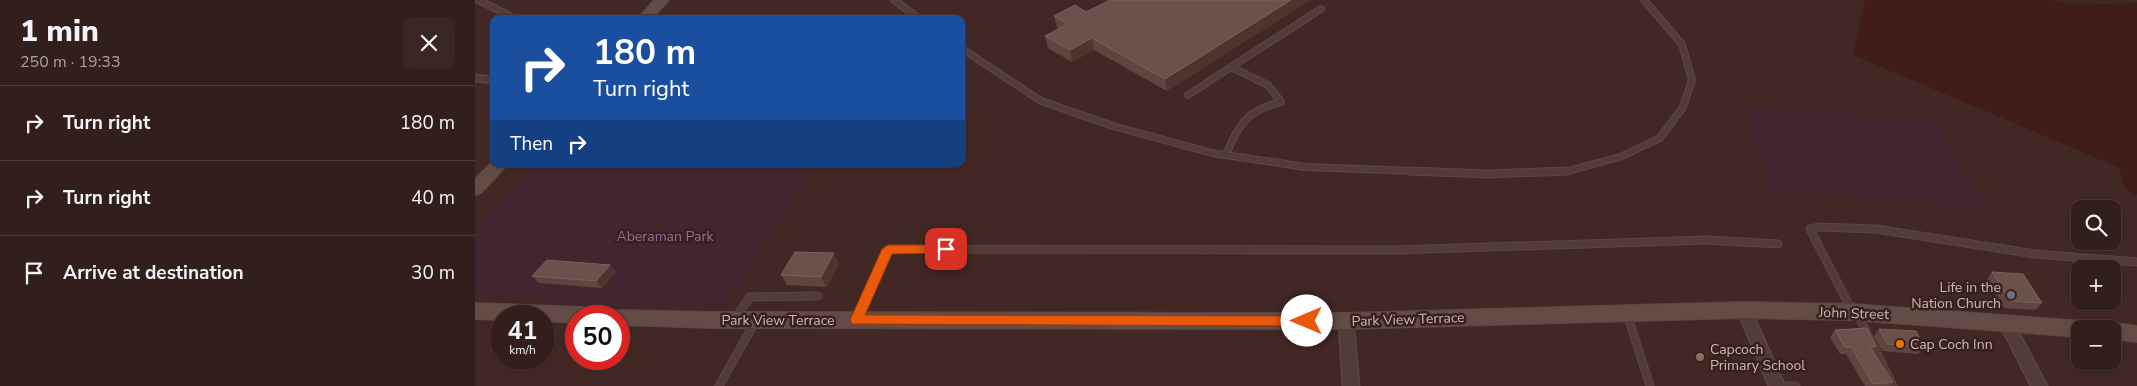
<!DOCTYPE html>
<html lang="en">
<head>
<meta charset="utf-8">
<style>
	body { margin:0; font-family:"Nunito Sans",sans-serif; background:#3a2724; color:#f1f3f6; height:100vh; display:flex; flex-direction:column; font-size:19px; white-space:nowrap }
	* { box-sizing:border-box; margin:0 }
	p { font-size:16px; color:#a8a2a3 }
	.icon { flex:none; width:28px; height:28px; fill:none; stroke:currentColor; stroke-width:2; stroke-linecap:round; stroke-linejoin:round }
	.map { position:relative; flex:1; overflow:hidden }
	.side { display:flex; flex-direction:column; background:#321e1b; width:475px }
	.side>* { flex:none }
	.guide { position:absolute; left:15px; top:15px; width:475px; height:152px; border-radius:10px; box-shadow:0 1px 4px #0004,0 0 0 1px #4d3c3a; background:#1a4fa0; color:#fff; overflow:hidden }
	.controls { position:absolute; left:1596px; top:200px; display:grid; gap:10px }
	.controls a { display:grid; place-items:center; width:50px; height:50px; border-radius:10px; background:#321e1b; box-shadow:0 1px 4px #0004,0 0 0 1px #4d3c3a; font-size:25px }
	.speed { position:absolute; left:15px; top:305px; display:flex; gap:10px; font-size:25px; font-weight:700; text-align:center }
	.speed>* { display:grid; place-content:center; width:65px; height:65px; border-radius:50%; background:#321e1b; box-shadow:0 1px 4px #0004,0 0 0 1px #4d3c3a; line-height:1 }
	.speed small { font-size:12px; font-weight:400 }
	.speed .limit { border:8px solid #d22; background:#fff; color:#111 }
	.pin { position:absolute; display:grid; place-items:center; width:42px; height:42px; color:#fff; margin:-21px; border-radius:10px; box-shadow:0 2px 8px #0006 }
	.me { position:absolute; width:55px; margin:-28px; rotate:270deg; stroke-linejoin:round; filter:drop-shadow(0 0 4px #0008) }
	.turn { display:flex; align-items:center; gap:18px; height:105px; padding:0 20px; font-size:22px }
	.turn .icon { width:65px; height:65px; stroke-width:2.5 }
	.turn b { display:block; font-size:35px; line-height:42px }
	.then { display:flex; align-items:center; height:48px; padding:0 20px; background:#0003; gap:10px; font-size:19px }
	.round { display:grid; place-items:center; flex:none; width:52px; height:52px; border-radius:10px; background:#3a2724 }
	.headline { display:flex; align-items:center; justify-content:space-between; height:85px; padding:0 20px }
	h1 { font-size:30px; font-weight:800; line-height:38px }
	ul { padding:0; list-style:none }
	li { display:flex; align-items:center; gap:15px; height:75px; padding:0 20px; border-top:1px solid #4d3c3a }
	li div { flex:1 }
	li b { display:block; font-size:19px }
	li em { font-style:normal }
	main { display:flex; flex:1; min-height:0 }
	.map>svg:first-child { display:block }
	.green { fill:#42262f }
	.water { fill:#401d16 }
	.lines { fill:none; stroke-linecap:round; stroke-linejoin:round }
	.service-far1-casing { stroke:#5a4642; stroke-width:8 }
	.service-casing { stroke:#5a4642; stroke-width:9 }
	.minor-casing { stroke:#5a4642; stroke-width:3 }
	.secondary-casing { stroke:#5a4642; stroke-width:2 }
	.service-far1 { stroke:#513c38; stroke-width:5.5 }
	.service { stroke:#513c38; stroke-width:7 }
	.minor { fill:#513c38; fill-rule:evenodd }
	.secondary { fill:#644c46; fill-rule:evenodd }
	.wall { fill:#60443f }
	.shaded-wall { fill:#4f332f }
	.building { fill:#6c504c; stroke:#7a615c }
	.route { fill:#ea580c; stroke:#983908 }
	.worship-dot { fill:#6b7280; stroke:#36211d; stroke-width:2 }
	.food-dot { fill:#e8710a; stroke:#36211d; stroke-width:2 }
	.education-dot { fill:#8d6e63; stroke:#36211d; stroke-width:2 }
	.labels { text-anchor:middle; stroke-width:5; stroke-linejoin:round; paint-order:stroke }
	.park-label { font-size:14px; fill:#946b9e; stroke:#36211d }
	.poi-label { font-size:14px; fill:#cbb9b5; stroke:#36211d; text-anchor:start }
	.street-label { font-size:14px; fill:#cbb9b5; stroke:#36211d }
</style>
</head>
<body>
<main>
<section class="side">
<div class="headline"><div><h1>1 min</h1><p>250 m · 19:33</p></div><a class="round"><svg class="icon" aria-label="close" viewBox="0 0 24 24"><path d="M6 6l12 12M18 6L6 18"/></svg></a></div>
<ul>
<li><svg class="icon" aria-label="right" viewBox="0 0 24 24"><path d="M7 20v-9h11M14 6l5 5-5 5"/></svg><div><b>Turn right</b></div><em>180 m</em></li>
<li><svg class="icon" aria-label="right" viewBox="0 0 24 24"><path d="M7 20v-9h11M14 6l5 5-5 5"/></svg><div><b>Turn right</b></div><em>40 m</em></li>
<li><svg class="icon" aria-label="arrive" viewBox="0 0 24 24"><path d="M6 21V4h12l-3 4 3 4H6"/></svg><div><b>Arrive at destination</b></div><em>30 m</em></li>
</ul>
</section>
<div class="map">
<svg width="1662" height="386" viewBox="0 0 1662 386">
	<rect width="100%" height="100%" fill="#422824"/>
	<g class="green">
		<polygon points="1268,106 1461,121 1511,209 1296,190"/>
		<polygon points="61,164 341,164 248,309 198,309 103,305 0,293 0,230"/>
	</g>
	<polygon class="water" points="1390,0 1577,0 1600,5 1662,3 1662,195 1651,190 1643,167 1378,55"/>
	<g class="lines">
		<g class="service-far1-casing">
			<g id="service-far1">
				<polyline points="3,0 35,16"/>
				<polyline points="419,0 445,19"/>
				<polyline points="486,48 566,101 638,126 737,153 831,167 966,172"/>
				<polyline points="713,95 756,67"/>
				<path d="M751 155C763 124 773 110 806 102L793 85 756 67 846 9"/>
				<polyline points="1061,172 1093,171 1145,157 1185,138 1208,107 1217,80 1207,44 1169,0"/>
			</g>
		</g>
		<g class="service-casing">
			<g id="service">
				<polyline points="934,171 1013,174 1093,171"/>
				<polyline points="1377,311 1335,229 1343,227 1401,229 1560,254 1662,262"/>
				<polyline points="1382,313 1418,386"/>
				<polyline points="1152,314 1175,386"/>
				<polyline points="260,318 275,297 343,296"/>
				<polyline points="382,319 413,249 921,250 1232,240 1303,244"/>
				<polyline points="244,386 280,322"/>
				<polyline points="1302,386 1321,386"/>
			</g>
		</g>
		<g class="minor-casing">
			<g id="minor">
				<polygon points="0,75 19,77 19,83 0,81"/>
				<polygon points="1269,304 1274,306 1276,310 1310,386 1294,386 1262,310 1264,306"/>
				<polygon points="871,315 876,317 878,321 884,386 868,386 864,321 866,317"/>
				<polygon points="1531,316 1536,318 1572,386 1556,386 1524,322 1526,318"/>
			</g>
		</g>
		<g class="secondary-casing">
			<g id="secondary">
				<polygon points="179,0 194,0 177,19 162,19"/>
				<polygon points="19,160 19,164 33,164 6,193 0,195 0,179"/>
				<polygon points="1269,302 1377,304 1609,321 1616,323 1619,329 1605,329 1605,337 1377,320 1269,318 871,329 237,328 144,325 144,316 101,316 101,323 69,321 69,316 26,316 26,320 0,319 0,303 133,308 140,310 237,312 871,313"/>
				<polygon points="1638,323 1662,326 1662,342 1638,339 1638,329 1629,329 1631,325"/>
			</g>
		</g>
		<use href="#service-far1" class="service-far1"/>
		<use href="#service" class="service"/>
		<use href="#minor" class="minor"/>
		<use href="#secondary" class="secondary"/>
	</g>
	<g class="wall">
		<polygon points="835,0 692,91 619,50 597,62 573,48 570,36 584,29 582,28 579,16 611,12"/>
		<polygon points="364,264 351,287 312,285 306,275"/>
		<polygon points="141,272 127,288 64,283 57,276"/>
		<polygon points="1517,272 1567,303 1560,310 1529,308 1512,279"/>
		<polygon points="1404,329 1449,347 1443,354 1407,351 1399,336"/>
		<polygon points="1360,330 1401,346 1398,351 1418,382 1415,386 1390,386 1371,354 1365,354 1355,337"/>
	</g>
	<g class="shaded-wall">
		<polygon points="816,0 835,0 692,91 690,79"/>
		<polygon points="617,38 619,50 597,62 595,50"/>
		<polygon points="359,253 364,264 351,287 346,277"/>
		<polygon points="135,265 141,272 127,288 121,281"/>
	</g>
	<g class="building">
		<polygon points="635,0 816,0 690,79 617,38 595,50 570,36 593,24 579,16 600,5 611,12"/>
		<polygon points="320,252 359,253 346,277 306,275"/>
		<polygon points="72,260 135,265 121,281 57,276"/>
		<polygon points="1517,272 1548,274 1567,303 1535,301"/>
		<polygon points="1392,328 1401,346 1395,347 1418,382 1398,384 1376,347 1370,347 1360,330"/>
		<polygon points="1404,329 1441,331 1449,347 1412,344"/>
	</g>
	<polygon class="route" points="413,245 471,245 477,249 471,253 417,254 390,315 832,316 837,317 839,321 837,325 832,326 377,324 375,320 407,249"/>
	<circle class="worship-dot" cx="1536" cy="295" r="5"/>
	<circle class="food-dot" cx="1425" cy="344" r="5"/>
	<circle class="education-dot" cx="1225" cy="357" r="5"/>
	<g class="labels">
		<g class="park-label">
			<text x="190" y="241">Aberaman Park</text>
		</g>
		<g class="poi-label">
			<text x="1526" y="292" text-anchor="end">Life in the<tspan x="1526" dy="16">Nation Church</tspan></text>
			<text x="1435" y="349">Cap Coch Inn</text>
			<text x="1235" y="354">Capcoch<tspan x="1235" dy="16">Primary School</tspan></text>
		</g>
		<g class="street-label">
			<text transform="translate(1379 313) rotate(2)" y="5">John Street</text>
			<text transform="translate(933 319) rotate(-2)" y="5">Park View Terrace</text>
			<text x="303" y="325">Park View Terrace</text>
		</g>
	</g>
</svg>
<div class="controls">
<a><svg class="icon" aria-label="search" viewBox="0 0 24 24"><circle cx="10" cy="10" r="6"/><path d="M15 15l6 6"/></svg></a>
<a>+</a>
<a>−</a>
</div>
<div class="speed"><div>41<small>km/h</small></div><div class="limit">50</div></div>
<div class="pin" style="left:471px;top:249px;background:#d93025"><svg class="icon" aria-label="arrive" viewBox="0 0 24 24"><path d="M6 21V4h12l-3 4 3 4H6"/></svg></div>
<svg class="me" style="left:832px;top:321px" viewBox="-20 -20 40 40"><circle r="19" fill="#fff"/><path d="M0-13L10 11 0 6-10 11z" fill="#ea580c"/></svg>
<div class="guide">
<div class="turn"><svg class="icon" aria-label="right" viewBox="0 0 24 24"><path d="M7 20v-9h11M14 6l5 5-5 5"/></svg><div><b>180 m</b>Turn right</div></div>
<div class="then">Then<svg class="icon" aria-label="right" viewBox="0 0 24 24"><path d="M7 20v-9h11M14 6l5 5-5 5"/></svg></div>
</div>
</div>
</main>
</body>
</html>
